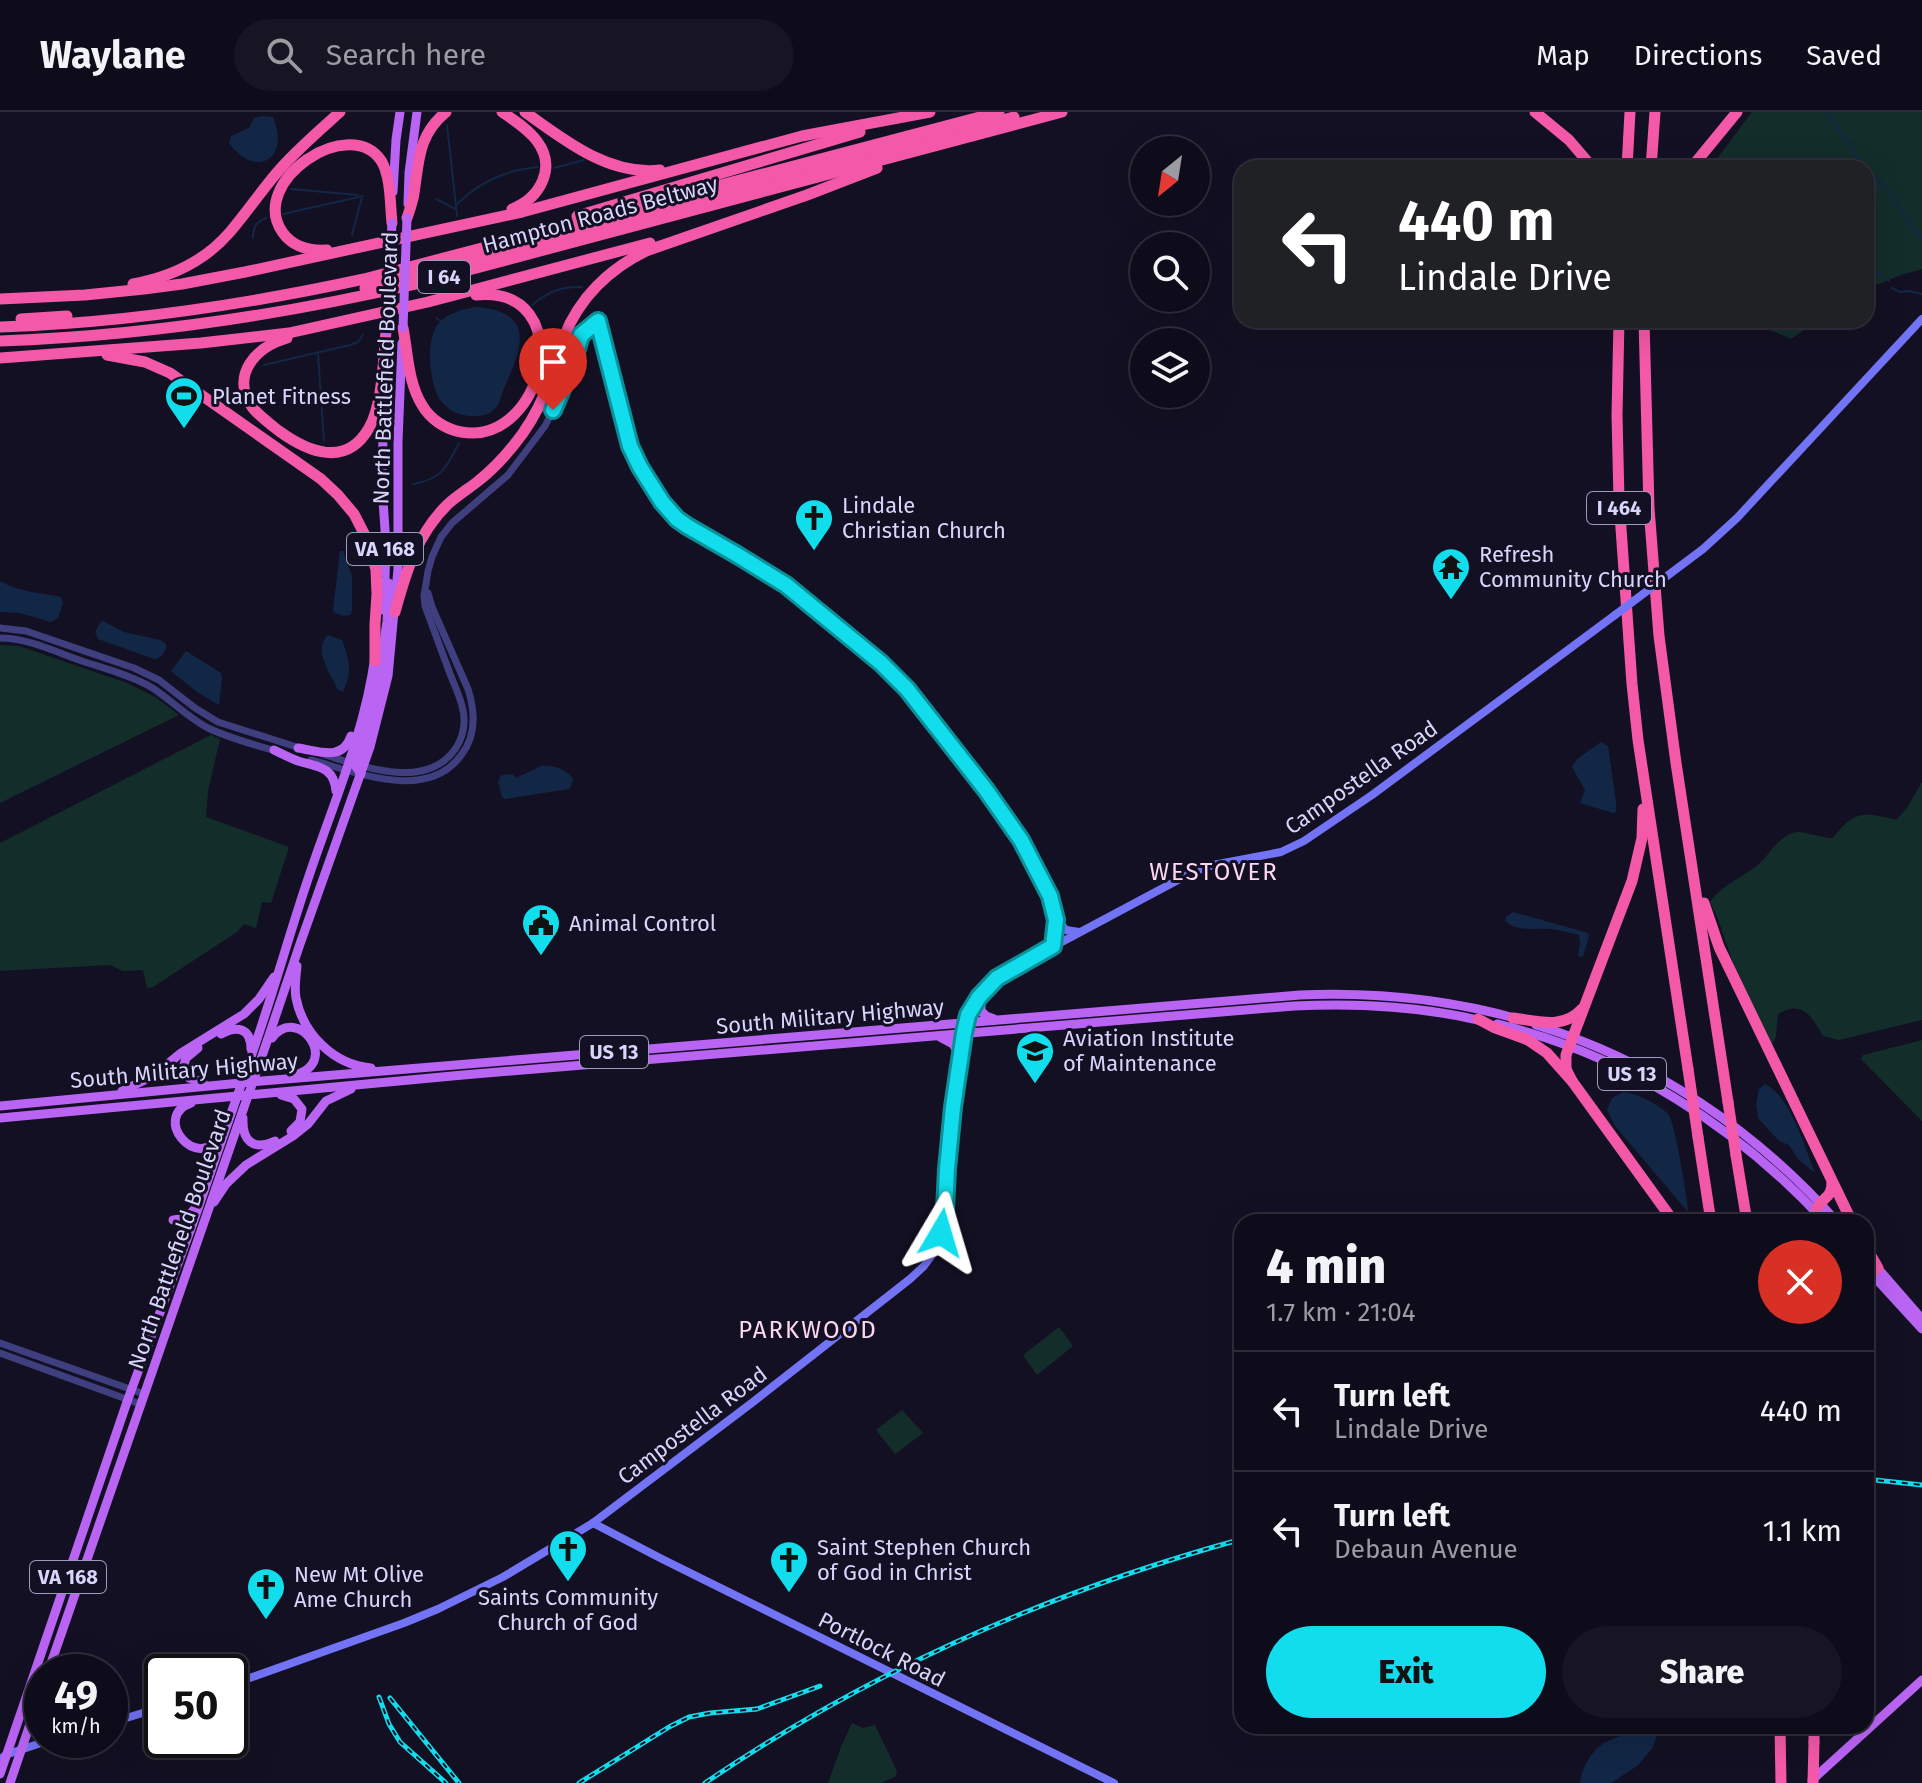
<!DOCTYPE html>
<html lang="en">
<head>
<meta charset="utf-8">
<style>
	body { margin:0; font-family:"Fira Sans",sans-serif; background:#171523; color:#f1f3f6; height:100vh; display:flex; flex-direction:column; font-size:30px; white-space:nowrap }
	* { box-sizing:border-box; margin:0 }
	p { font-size:26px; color:#9b9ba2 }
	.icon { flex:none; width:44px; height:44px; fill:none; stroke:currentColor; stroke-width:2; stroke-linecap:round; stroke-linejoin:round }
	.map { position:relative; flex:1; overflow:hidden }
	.drawer { position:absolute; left:1234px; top:1102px; width:640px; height:520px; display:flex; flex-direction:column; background:#0e0c1a; border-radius:24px; box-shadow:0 8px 32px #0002,0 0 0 2px #2e2c39 }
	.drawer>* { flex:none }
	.banner { position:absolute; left:1234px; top:48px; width:640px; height:168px; border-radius:24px; box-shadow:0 8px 32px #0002,0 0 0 2px #2e2c39; background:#202124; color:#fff; overflow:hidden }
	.needle { width:52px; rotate:210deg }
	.controls { position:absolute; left:1130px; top:24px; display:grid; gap:16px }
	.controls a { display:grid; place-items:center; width:80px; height:80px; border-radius:50%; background:#0e0c1a; box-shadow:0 8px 32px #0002,0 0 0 2px #2e2c39; font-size:40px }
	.speed { position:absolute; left:24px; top:1542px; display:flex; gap:16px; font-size:40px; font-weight:700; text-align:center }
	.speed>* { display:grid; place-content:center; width:104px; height:104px; border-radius:50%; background:#0e0c1a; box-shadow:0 8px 32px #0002,0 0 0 2px #2e2c39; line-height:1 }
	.speed small { font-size:20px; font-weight:400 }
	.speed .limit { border:4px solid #111; border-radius:12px; background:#fff; color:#111 }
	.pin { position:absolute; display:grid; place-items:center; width:68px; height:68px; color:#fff; margin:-82px -34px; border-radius:50% 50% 50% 0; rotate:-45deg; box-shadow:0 0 8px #0007 }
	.pin .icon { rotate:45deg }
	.me { position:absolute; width:88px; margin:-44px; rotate:7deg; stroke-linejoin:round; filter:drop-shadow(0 0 6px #0008) }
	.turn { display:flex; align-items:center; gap:28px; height:168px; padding:0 32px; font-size:36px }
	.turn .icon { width:104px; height:104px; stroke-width:2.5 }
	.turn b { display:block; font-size:56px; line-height:68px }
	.round { display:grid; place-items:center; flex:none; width:84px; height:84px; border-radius:42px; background:#171523 }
	.summary { display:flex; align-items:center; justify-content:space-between; height:136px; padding:0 32px }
	h1 { font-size:48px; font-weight:800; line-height:60px }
	.cta { display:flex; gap:16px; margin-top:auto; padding:16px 32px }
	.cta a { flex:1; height:92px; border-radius:48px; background:#11ddec; color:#111; font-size:32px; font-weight:800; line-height:92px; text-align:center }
	.cta a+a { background:#171523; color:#f1f3f6 }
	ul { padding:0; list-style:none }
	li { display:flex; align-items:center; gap:24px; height:120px; padding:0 32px; border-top:2px solid #2e2c39 }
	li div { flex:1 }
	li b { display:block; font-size:30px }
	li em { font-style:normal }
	header { display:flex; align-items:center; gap:48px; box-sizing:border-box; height:112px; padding:0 40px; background:#0e0c1a; border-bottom:2px solid #2e2c39 }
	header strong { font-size:38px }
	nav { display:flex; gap:44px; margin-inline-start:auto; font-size:28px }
	.search { width:560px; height:72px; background:#171523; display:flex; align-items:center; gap:20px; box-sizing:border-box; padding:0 28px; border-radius:44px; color:#9b9ba2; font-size:30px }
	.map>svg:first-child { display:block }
	.green { fill:#132d2b }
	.water { fill:#122746 }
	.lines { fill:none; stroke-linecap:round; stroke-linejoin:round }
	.stream { stroke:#122746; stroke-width:2 }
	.tertiary { stroke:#3f3e7f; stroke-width:7 }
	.secondary { stroke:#7374f5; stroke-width:8 }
	.primary { stroke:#ba64f4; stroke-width:9 }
	.motorway { stroke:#f359a8; stroke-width:11 }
	.rail-casing { stroke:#11ddec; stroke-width:5 }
	.rail { stroke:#131023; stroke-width:2; stroke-dasharray:6; stroke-linecap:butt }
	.secondary-bridge { stroke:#7374f5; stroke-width:8 }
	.primary-bridge { stroke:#ba64f4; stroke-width:9 }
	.motorway-bridge { stroke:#f359a8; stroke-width:11 }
	.route-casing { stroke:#0b9099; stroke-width:20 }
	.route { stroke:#11ddec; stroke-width:14 }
	.labels { text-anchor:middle; stroke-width:6; stroke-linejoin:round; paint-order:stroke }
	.shield { fill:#131023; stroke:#9d9abb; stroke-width:2 }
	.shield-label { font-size:20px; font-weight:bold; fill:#d8d5fc }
	.street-label { font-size:22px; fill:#d8d5fc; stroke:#131023 }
	.poi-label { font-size:22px; fill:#d8d5fc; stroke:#131023; text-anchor:start }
	.neighbourhood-label { font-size:24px; letter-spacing:2px; fill:#fcd7f0; stroke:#131023 }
</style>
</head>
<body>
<header>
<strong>Waylane</strong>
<div class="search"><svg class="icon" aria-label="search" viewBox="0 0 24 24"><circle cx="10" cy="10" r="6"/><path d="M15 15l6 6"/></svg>Search here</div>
<nav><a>Map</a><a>Directions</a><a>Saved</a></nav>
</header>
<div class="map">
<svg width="1922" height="1671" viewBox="0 0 1922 1671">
	<rect width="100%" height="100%" fill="#131023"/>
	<g class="green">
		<polygon points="1752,0 1922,0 1922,157 1901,163 1866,177 1866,56 1710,56"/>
		<polygon points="1746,208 1819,208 1791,227"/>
		<polygon points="0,533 19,534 127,571 157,586 179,603 0,691"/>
		<polygon points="211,623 220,627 208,679 206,705 289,735 271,791 262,790 256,816 244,812 237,820 153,875 147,876 143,858 123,859 110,853 0,859 0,731"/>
		<path d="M1922 670V908L1839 928 1823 924C1811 903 1802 888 1778 902L1776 925 1772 933 1733 851 1718 807 1710 790C1724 771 1741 767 1759 752 1771 741 1779 723 1797 720 1802 719 1824 726 1833 726 1854 698 1864 700 1896 708L1907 696Z"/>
		<polygon points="1922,928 1922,1009 1861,947 1863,943"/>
		<polygon points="1059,1215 1073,1234 1037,1263 1023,1243"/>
		<polygon points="902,1298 923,1321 895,1342 876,1318"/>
		<polygon points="852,1611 863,1616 875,1613 897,1659 895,1665 881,1671 828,1671 841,1635"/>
	</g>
	<g class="water">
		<path d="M262 4 273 5C291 50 254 66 229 31L231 24 249 16 254 6Z"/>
		<path d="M477 195C535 200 523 235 505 274 500 284 501 293 491 300 476 309 450 303 441 289 429 272 425 229 438 212 447 201 463 197 477 195Z"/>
		<polygon points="340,439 343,439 352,464 352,499 350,503 344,504 335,501 333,498"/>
		<path d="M0 469C19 480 41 481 61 485L63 491 58 506 51 510 20 501 0 500Z"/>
		<path d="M103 509 124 520 160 528 166 532C167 539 161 547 154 547L98 527 95 520 100 511Z"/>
		<path d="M328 523 342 528C349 548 353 560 343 580L338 578C331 561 312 539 328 523Z"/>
		<polygon points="186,539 221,561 222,566 219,593 197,580 171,559"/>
		<polygon points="1601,630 1608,634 1616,690 1616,700 1613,701 1580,691 1585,678 1572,655 1577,647"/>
		<path d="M541 654C553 653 565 657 573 666L571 674 569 677 505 687 502 685 498 670 501 663 513 662 516 666Z"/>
		<path d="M1513 800 1588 821 1589 824 1583 845 1578 844 1580 831 1579 823C1570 821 1560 818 1551 817 1535 816 1517 820 1505 809L1506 805Z"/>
		<path d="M1765 972C1790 983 1805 1036 1815 1061L1798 1047 1789 1033 1779 1029 1758 1006 1756 993 1759 977Z"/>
		<path d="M1623 980C1636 981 1658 992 1668 1002 1675 1010 1687 1086 1688 1100L1615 1014 1607 998 1612 986Z"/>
		<path d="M1634 1614H1657L1656 1626 1652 1637 1637 1654 1611 1671H1580C1581 1657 1592 1638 1604 1631 1616 1625 1625 1624 1634 1614Z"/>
	</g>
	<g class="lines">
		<g class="stream">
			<polyline points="1827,0 1860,49 1889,79 1912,116 1922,127"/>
			<polyline points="447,13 457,104"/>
			<polyline points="554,56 584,48"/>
			<polyline points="291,77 358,83"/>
			<polyline points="436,87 456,97"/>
			<path d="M456 93C479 70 505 58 538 55"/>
			<polyline points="283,102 363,84"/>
			<polyline points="352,123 362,85"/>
			<path d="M253 126C253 115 256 110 266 106"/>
			<polyline points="1874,160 1889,169"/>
			<polyline points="1892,176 1900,180 1909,179 1922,182"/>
			<path d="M532 193C548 180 561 174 582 175"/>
			<polyline points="436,206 441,209"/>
			<polyline points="318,242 324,329"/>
			<polyline points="264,253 350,233 358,230 363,223"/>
			<path d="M413 372C442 367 446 356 459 331"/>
		</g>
		<g class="tertiary">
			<polyline points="0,516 26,519 134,556 159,568 195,596 218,610 303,637"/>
			<path d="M0 526C28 526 56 540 82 549 106 557 130 563 151 575 170 587 186 604 206 615 228 626 252 632 276 639"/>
			<path d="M322 642C362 654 426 680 456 636 464 623 466 608 462 594 459 582 453 570 449 559 441 537 433 516 425 494L424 484 428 459 432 445 441 425 452 411 508 363 545 314 561 283 581 223 598 209 630 334 640 355 662 390 672 402 687 414 739 444 786 473 881 551 907 577 986 678 1021 728 1050 784 1056 808 1053 834"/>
			<path d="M311 648C356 660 428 691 462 642 477 622 475 599 468 577L432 495 428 481"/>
			<polyline points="0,1231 144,1282"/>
			<polyline points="0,1241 140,1292"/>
		</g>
		<g class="secondary">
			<polyline points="1663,467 1703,437 1737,406 1922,207"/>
			<polyline points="1055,805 1066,818 1079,820"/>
			<polyline points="593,1411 662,1447 1114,1671"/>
			<polyline points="230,1573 404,1511 438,1497 503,1465 593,1411 753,1290 910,1167 924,1154 932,1143 938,1132 944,1109 952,1007 964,921 968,903 979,885 997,866 1013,856 1193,760 1213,753 1281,740 1304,729 1372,683 1615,503"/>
			<polyline points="110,1611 162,1595"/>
			<polyline points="0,1647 8,1642 50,1628"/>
		</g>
		<g class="primary">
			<polyline points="393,80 396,28 400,0"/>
			<polyline points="408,92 409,61 417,0"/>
			<polyline points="381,498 385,465 386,432 382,374 384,277"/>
			<path d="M298 636C319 639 342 650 351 624"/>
			<path d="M274 638C282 642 290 646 298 649 317 655 334 654 336 679"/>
			<polyline points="361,662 356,655 378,574 387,509 389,471"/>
			<path d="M297 854C296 865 294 876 296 886 303 922 334 953 371 956"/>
			<polyline points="981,882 981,899 986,904 994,907"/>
			<path d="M1497 912C1623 942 1738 1015 1825 1110"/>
			<path d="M1536 913C1652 948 1757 1019 1837 1110"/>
			<path d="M221 922C237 913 251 916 251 937"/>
			<polyline points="940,925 953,932 960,944"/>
			<path d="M272 926C298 891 342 952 294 963"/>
			<polyline points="198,936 186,946 183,956 189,966 203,970"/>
			<path d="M248 953C271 890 288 825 310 761 334 690 365 619 375 544"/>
			<polyline points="259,953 300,832 370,635 388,564 398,457 398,329 402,231"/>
			<polyline points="122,979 153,964 181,941 244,902 259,887 274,865"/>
			<polyline points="281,983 294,987 302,997 300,1010 291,1019"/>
			<path d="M191 991C151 1005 197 1061 220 1024"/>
			<path d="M0 994 262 969 1300 883C1373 880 1447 887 1518 907"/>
			<path d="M0 1006 463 963 1294 894C1357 891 1420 894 1482 909"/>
			<path d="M243 1006C242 1029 253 1039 275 1029"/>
			<polyline points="214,1090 226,1072 246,1053 293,1024 308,1012 326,989 351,977"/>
			<path d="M173 1108C184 1107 190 1104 196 1095"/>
			<polyline points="1874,1152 1922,1207"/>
			<polyline points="1868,1158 1922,1217"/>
			<polyline points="48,1560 243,998"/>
			<polyline points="0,1662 128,1287 193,1111 232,999"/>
			<polyline points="1812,1668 1922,1568"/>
			<polyline points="10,1671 42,1577"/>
		</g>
		<g class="motorway">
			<path d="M502 0C514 8 528 17 537 29 557 56 540 86 512 97"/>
			<path d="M525 0C564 28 609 64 660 58"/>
			<polyline points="1535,0 1569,28 1593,56"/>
			<polyline points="1627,56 1630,0"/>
			<polyline points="1651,56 1655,0"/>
			<polyline points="1691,56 1737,0"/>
			<polyline points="577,104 860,20"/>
			<path d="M407 106C410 97 413 89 414 81 419 49 418 23 446 0"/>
			<path d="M327 138C310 139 294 136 283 121 246 70 351 0 382 50 391 67 390 92 392 111"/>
			<path d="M133 172C171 165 205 149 230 120 248 99 263 76 281 56 299 36 320 18 340 0"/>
			<polyline points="365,176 1014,5"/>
			<polyline points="0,187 85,183 144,177 182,172 245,160 522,100 802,24 930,0"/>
			<polyline points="21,207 67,204"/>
			<polyline points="1619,208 1617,303 1619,388 1632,572 1638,628 1688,957"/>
			<polyline points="1644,208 1649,396 1659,524 1676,651 1728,990"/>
			<path d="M0 215C123 211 244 193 364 167L999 0"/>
			<path d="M403 216C408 242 408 270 422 293 430 307 445 317 461 320 545 335 580 173 476 183"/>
			<path d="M287 226C256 235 230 263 252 295 259 304 270 312 279 319 308 340 346 356 369 316 383 291 383 248 386 220"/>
			<path d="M0 229C143 224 277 204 416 172L1062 0"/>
			<polyline points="107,243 145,250 170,261 321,367 338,383 354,402 370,433 376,458 377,482 375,512 375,549"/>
			<polyline points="0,246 201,231 289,221 428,190 650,131"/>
			<path d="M395 500C406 460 417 422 448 392 457 384 468 377 477 370 495 356 510 339 523 321 535 304 544 285 551 266 556 253 558 238 564 225 579 186 609 157 646 139L807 83 877 56"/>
			<polyline points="1704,791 1719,835 1852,1110"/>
			<path d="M1513 906C1538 909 1563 918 1582 897"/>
			<polyline points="1478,907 1493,915 1528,928 1547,941 1572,969 1674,1110"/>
			<polyline points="1572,969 1566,957 1566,943 1632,769 1642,726 1643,697"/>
			<polyline points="1698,1025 1711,1110"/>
			<polyline points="1736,1043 1747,1110"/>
			<path d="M1815 1110C1816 1106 1815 1101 1817 1097 1822 1084 1832 1088 1832 1070"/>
			<polyline points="1866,1135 1878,1156"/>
			<polyline points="1866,1156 1872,1161"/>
			<polyline points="1780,1614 1781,1671"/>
			<polyline points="1814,1614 1814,1630"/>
		</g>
		<g class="rail-casing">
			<g id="rail">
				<polyline points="1866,1367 1922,1373"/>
				<polyline points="379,1585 389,1612 400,1630 446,1671"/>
				<polyline points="390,1586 459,1671"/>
				<polyline points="579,1671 669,1615 689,1605 710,1601 757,1597 820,1574"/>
				<path d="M705 1671C868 1560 1052 1479 1242 1427"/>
			</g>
		</g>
		<use href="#rail" class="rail"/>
		<polyline class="secondary-bridge" points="1615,503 1663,467"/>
		<g class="primary-bridge">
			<polyline points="403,216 407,106"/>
			<polyline points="386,220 392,111"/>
			<polyline points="243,998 259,953"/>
			<polyline points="232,999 248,953"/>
		</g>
		<g class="motorway-bridge">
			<polyline points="1688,957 1698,1025"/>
			<polyline points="1728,990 1736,1043"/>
			<polyline points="1813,1671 1814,1630"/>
		</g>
	</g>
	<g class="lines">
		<g class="route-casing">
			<polyline id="route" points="553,298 572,254 581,223 598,209 630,334 640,355 662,390 677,407 687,414 739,444 786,473 881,551 907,577 986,678 1021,728 1050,784 1056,808 1053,834 997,866 979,885 968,903 964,921 953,995 947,1057 945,1098 941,1121"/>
		</g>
		<use href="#route" class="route"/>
	</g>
	<defs>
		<g id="stadium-pin" transform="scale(2)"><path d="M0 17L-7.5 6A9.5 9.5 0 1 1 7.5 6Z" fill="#11ddec" stroke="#131023"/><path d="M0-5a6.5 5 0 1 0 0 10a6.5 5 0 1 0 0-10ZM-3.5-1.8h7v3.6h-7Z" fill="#111"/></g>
		<g id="church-pin" transform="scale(2)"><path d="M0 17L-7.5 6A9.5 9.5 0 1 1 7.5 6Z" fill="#11ddec" stroke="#131023"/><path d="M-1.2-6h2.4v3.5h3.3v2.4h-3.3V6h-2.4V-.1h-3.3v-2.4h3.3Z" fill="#111"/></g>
		<g id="temple-pin" transform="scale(2)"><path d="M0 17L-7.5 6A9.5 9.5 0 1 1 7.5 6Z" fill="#11ddec" stroke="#131023"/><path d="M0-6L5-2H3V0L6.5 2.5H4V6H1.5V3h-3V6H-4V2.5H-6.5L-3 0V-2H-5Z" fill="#111"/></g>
		<g id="civic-pin" transform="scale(2)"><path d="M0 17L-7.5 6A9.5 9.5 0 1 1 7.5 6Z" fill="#11ddec" stroke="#131023"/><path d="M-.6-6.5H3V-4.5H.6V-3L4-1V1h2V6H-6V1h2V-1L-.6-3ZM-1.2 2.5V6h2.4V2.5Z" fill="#111"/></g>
		<g id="university-pin" transform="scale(2)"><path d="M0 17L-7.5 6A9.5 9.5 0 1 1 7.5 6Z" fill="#11ddec" stroke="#131023"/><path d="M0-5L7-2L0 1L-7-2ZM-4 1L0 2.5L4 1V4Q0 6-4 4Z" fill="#111"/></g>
	</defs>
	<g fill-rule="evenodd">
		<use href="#stadium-pin" x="184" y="284"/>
		<use href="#church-pin" x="814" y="406"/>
		<use href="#temple-pin" x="1451" y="455"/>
		<use href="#civic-pin" x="541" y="811"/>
		<use href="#university-pin" x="1035" y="939"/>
		<use href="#church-pin" x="568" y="1437"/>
		<use href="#church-pin" x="789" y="1448"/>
		<use href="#church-pin" x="266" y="1475"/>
	</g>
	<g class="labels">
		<g class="shield">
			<rect x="418" y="149" width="52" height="32" rx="6"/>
			<rect x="1587" y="380" width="64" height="32" rx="6"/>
			<rect x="347" y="421" width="76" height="32" rx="6"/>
			<rect x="580" y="924" width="68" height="32" rx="6"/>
			<rect x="1598" y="946" width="68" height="32" rx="6"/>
			<rect x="30" y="1449" width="76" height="32" rx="6"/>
		</g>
		<g class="shield-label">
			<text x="444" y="172">I 64</text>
			<text x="1619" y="403">I 464</text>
			<text x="385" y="444">VA 168</text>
			<text x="614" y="947">US 13</text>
			<text x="1632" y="969">US 13</text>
			<text x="68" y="1472">VA 168</text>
		</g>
		<g class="street-label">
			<text transform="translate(600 102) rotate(-15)" y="8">Hampton Roads Beltway</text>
			<text transform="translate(385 256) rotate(-88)" y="8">North Battlefield Boulevard</text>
			<text transform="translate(1361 665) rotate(-35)" y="8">Campostella Road</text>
			<text transform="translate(830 904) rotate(-5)" y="8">South Military Highway</text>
			<text transform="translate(184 958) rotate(-5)" y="8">South Military Highway</text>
			<text transform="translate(179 1127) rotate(-71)" y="8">North Battlefield Boulevard</text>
			<text transform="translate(692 1313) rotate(-37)" y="8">Campostella Road</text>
			<text transform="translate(882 1537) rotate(27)" y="8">Portlock Road</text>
		</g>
		<g class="poi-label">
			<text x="212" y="292">Planet Fitness</text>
			<text x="842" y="401">Lindale<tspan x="842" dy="25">Christian Church</tspan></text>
			<text x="1479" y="450">Refresh<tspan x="1479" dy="25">Community Church</tspan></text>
			<text x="569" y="819">Animal Control</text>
			<text x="1063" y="934">Aviation Institute<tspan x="1063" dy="25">of Maintenance</tspan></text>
			<text x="817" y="1443">Saint Stephen Church<tspan x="817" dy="25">of God in Christ</tspan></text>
			<text x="294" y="1470">New Mt Olive<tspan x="294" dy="25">Ame Church</tspan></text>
			<text x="568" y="1493" text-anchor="middle">Saints Community<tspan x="568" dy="25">Church of God</tspan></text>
		</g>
		<g class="neighbourhood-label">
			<text x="1214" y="768">WESTOVER</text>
			<text x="808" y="1226">PARKWOOD</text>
		</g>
	</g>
</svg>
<div class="controls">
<a><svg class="needle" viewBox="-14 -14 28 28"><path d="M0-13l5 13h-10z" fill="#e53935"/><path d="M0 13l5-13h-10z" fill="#9b9ba2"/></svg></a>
<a><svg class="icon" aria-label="search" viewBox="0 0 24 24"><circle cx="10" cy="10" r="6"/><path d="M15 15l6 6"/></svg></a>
<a><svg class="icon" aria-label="layers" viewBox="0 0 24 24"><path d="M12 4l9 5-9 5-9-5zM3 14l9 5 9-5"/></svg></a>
</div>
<div class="speed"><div>49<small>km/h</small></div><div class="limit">50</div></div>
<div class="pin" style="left:553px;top:298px;background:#d93025"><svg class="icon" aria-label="arrive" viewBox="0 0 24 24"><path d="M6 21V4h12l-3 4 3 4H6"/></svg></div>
<svg class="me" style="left:941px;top:1121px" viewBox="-20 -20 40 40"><path d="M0-17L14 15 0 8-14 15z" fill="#11ddec" stroke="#fff" stroke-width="4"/></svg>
<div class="banner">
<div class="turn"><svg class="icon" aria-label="left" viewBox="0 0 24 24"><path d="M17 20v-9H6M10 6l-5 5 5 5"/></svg><div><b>440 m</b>Lindale Drive</div></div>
</div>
<section class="drawer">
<div class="summary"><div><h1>4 min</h1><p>1.7 km · 21:04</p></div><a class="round" style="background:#d93025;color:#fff"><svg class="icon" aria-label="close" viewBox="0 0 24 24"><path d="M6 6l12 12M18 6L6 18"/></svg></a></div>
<ul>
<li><svg class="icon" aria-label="left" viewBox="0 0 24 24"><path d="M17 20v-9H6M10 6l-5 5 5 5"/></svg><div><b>Turn left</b><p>Lindale Drive</p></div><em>440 m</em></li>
<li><svg class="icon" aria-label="left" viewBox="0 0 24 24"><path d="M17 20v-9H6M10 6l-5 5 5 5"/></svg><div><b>Turn left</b><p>Debaun Avenue</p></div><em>1.1 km</em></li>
</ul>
<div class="cta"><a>Exit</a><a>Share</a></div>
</section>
</div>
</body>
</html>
